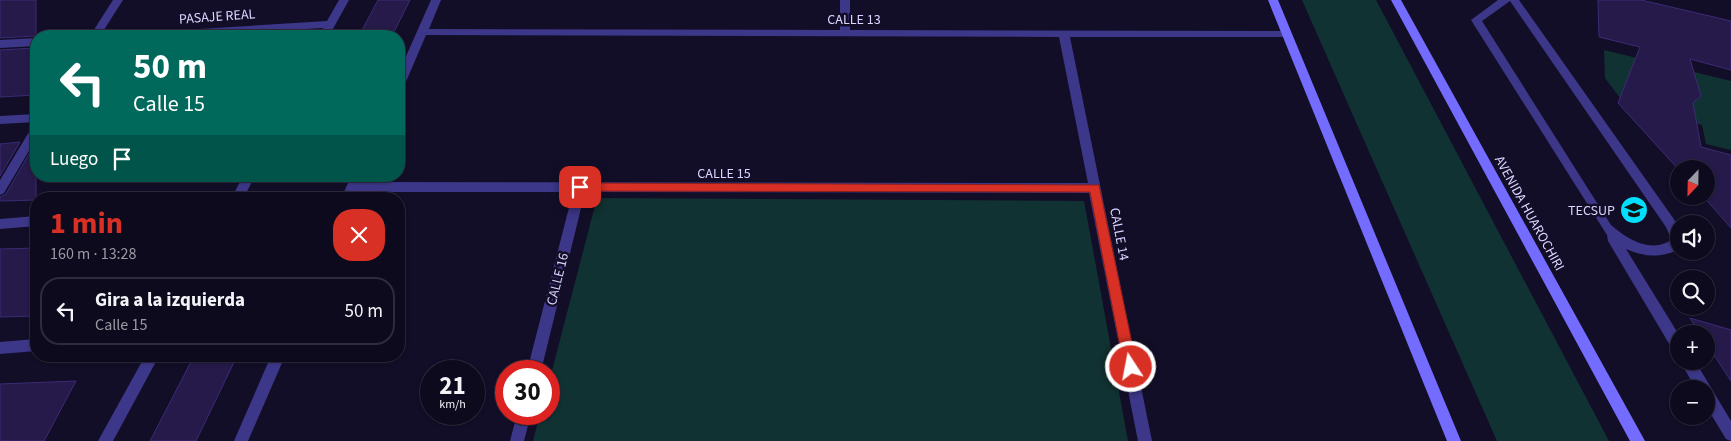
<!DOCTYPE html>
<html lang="es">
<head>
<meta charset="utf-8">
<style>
	body { margin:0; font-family:"Source Sans 3",sans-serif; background:#171327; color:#f1f3f6; height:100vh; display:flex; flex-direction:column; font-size:19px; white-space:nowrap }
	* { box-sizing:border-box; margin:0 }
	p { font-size:16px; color:#9b9aa4 }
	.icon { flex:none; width:28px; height:28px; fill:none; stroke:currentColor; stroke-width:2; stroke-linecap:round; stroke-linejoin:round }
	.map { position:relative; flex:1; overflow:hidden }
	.side { position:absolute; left:30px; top:192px; width:375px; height:170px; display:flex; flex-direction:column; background:#0e0a1e; border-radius:20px; box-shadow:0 1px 4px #0004,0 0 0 1px #2e2b3c }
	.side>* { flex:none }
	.guide { position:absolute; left:30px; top:30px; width:375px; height:152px; border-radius:20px; box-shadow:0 1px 4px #0004,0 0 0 1px #2e2b3c; background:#00695c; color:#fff; overflow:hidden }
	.needle { width:32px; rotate:202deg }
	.controls { position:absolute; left:1670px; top:160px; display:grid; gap:10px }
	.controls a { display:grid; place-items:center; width:45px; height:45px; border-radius:50%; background:#0e0a1e; box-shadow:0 1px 4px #0004,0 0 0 1px #2e2b3c; font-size:25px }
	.speed { position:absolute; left:420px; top:360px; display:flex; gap:10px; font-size:25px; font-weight:700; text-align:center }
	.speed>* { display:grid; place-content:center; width:65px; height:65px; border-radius:50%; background:#0e0a1e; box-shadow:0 1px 4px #0004,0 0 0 1px #2e2b3c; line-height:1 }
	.speed small { font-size:12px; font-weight:400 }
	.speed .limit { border:8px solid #d22; background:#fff; color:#111 }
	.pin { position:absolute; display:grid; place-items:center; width:42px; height:42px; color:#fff; margin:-21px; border-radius:10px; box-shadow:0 2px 8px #0006 }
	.me { position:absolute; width:55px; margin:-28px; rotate:349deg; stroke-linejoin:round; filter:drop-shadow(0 0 4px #0008) }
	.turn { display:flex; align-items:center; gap:18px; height:105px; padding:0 20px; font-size:22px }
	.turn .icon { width:65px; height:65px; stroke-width:2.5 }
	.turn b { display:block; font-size:35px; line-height:42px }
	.then { display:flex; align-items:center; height:48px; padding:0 20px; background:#0003; gap:10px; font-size:19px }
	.round { display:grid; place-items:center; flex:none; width:52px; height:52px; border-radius:20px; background:#171327 }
	.overview { display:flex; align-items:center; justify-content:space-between; height:85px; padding:0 20px }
	h1 { font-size:30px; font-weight:700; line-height:38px; color:#d93025 }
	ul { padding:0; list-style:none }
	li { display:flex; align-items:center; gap:15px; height:68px; margin:0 10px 8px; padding:0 10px; border:2px solid #2e2b3c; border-radius:20px }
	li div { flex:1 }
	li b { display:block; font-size:19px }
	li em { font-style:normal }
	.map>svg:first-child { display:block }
	.green { fill:#113232 }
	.building { fill:#251a49; stroke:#3c2b76 }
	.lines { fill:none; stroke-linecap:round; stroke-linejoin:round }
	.lane { fill:#3d3789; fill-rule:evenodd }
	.street { fill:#3d3789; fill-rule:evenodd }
	.secondary { fill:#746cff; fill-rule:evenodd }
	.route { fill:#d93025; stroke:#8d1f18 }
	.labels { text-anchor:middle; stroke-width:5; stroke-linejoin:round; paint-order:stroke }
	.street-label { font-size:14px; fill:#dbd5ff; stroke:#130e28 }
	.poi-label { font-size:14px; fill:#dbd5ff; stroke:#130e28; text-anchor:end }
</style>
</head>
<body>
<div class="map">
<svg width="1731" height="441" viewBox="0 0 1731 441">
	<rect width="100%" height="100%" fill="#130e28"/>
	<g class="green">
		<polygon points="1302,0 1376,0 1609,441 1497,441"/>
		<polygon points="1604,50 1731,81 1731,150 1706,144 1702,125 1627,107 1605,78"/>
		<polygon points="597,198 1084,201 1128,441 533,441 540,414 549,414 549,382"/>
	</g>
	<g class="building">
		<polygon points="0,0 36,0 36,36 0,38"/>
		<polygon points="378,0 410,0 392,36 359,36"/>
		<polygon points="1598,0 1641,0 1731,21 1731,70 1690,59 1701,96 1693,103 1701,147 1731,155 1731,228 1703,196 1706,196 1706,169 1679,170 1618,103 1640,47 1599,37"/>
		<polygon points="36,48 36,95 0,97 0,50"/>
		<polygon points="20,142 0,176 0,144"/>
		<polygon points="36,142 36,200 0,201 0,197 6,194"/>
		<polygon points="36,248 36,316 0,317 0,249"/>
		<polygon points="1690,318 1731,330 1731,381 1706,343 1706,334 1700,334"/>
		<polygon points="194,356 237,356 196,441 150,441"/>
		<polygon points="76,381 44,441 0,441 0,384"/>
	</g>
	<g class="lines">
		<g class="lane">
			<polygon points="113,0 123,0 100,36 90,36"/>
			<polygon points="339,0 349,0 329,36 319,36 323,28 186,36 129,36 134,33 327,21"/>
			<path d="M1498 0H1519L1678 225V250C1659 258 1644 257 1626 249L1679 335V354L1674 352 1608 241 1607 235 1471 20ZM1510 1 1666 227 1671 239 1668 242C1647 252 1628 239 1611 225L1482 21Z"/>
			<polygon points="36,38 36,46 0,48 0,40"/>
			<polygon points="36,114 36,122 0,124 0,116"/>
			<polygon points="36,126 36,139 4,193 0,195 0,180 32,127"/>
			<polygon points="243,176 255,176 243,199 231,199"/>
			<polygon points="36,216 36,226 0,229 0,219"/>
			<polygon points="36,339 36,351 0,354 0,342"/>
			<polygon points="145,356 159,356 113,441 98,441"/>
			<polygon points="1680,361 1695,361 1731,421 1731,441 1726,439 1706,406 1706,389 1696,389"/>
		</g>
		<g class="street">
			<polygon points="431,0 441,0 429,29 840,30 840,0 850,0 850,30 1286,31 1291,34 1286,37 1070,37 1152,441 1138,441 1089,193 585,192 541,371 527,371 573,192 356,192 353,199 341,199 351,176 363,176 360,182 1088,183 1059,37 426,35 405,84 399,88 399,72"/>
			<polygon points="271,356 285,356 248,441 234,441"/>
			<polygon points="517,414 531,414 524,441 510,441"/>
		</g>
		<g class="secondary">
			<polygon points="1268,0 1278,0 1461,441 1447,441"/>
			<polygon points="1391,0 1401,0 1645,441 1630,441"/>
		</g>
	</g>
	<polygon class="route" points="580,183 1099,185 1137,367 1131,373 1124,367 1090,192 580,191 575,187"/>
	<defs>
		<g id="university-disc" transform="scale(1.4375)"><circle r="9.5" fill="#01dfff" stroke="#130e28"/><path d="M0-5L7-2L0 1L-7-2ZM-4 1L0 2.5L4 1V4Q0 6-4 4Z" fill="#111"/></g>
	</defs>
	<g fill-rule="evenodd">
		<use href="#university-disc" x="1634" y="210"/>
	</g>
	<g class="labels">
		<g class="street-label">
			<text transform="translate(217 16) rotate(-4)" y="5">PASAJE REAL</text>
			<text x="854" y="24">CALLE 13</text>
			<text x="724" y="178">CALLE 15</text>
			<text transform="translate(1530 213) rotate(61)" y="5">AVENIDA HUAROCHIRI</text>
			<text transform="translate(1120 234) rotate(79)" y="5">CALLE 14</text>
			<text transform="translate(557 279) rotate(-76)" y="5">CALLE 16</text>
		</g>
		<g class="poi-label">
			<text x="1615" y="215">TECSUP</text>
		</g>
	</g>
</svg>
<div class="controls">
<a><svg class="needle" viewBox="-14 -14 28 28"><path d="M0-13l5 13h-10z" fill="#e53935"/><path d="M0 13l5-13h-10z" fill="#9b9aa4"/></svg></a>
<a><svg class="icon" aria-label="sound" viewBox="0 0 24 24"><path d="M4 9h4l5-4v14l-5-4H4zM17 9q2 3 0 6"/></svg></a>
<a><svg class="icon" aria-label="search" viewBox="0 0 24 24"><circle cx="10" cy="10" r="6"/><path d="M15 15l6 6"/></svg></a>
<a>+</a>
<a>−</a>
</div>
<div class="speed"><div>21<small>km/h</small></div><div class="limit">30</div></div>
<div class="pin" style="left:580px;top:187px;background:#d93025"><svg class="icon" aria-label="arrive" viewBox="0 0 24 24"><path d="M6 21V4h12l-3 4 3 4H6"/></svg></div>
<svg class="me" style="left:1131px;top:367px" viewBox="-20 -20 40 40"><circle r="17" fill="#d93025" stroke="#fff" stroke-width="3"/><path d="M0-11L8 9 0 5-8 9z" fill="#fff"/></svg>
<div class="guide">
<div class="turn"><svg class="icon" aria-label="left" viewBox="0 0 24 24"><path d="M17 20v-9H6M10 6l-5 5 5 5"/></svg><div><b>50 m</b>Calle 15</div></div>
<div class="then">Luego<svg class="icon" aria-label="arrive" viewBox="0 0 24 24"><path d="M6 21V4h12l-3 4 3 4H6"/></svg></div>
</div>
<section class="side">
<div class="overview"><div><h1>1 min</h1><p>160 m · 13:28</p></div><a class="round" style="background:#d93025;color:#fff"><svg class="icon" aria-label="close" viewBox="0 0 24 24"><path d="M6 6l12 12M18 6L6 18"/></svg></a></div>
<ul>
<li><svg class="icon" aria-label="left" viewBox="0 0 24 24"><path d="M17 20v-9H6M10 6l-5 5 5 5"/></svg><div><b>Gira a la izquierda</b><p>Calle 15</p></div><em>50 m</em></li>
</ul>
</section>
</div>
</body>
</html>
